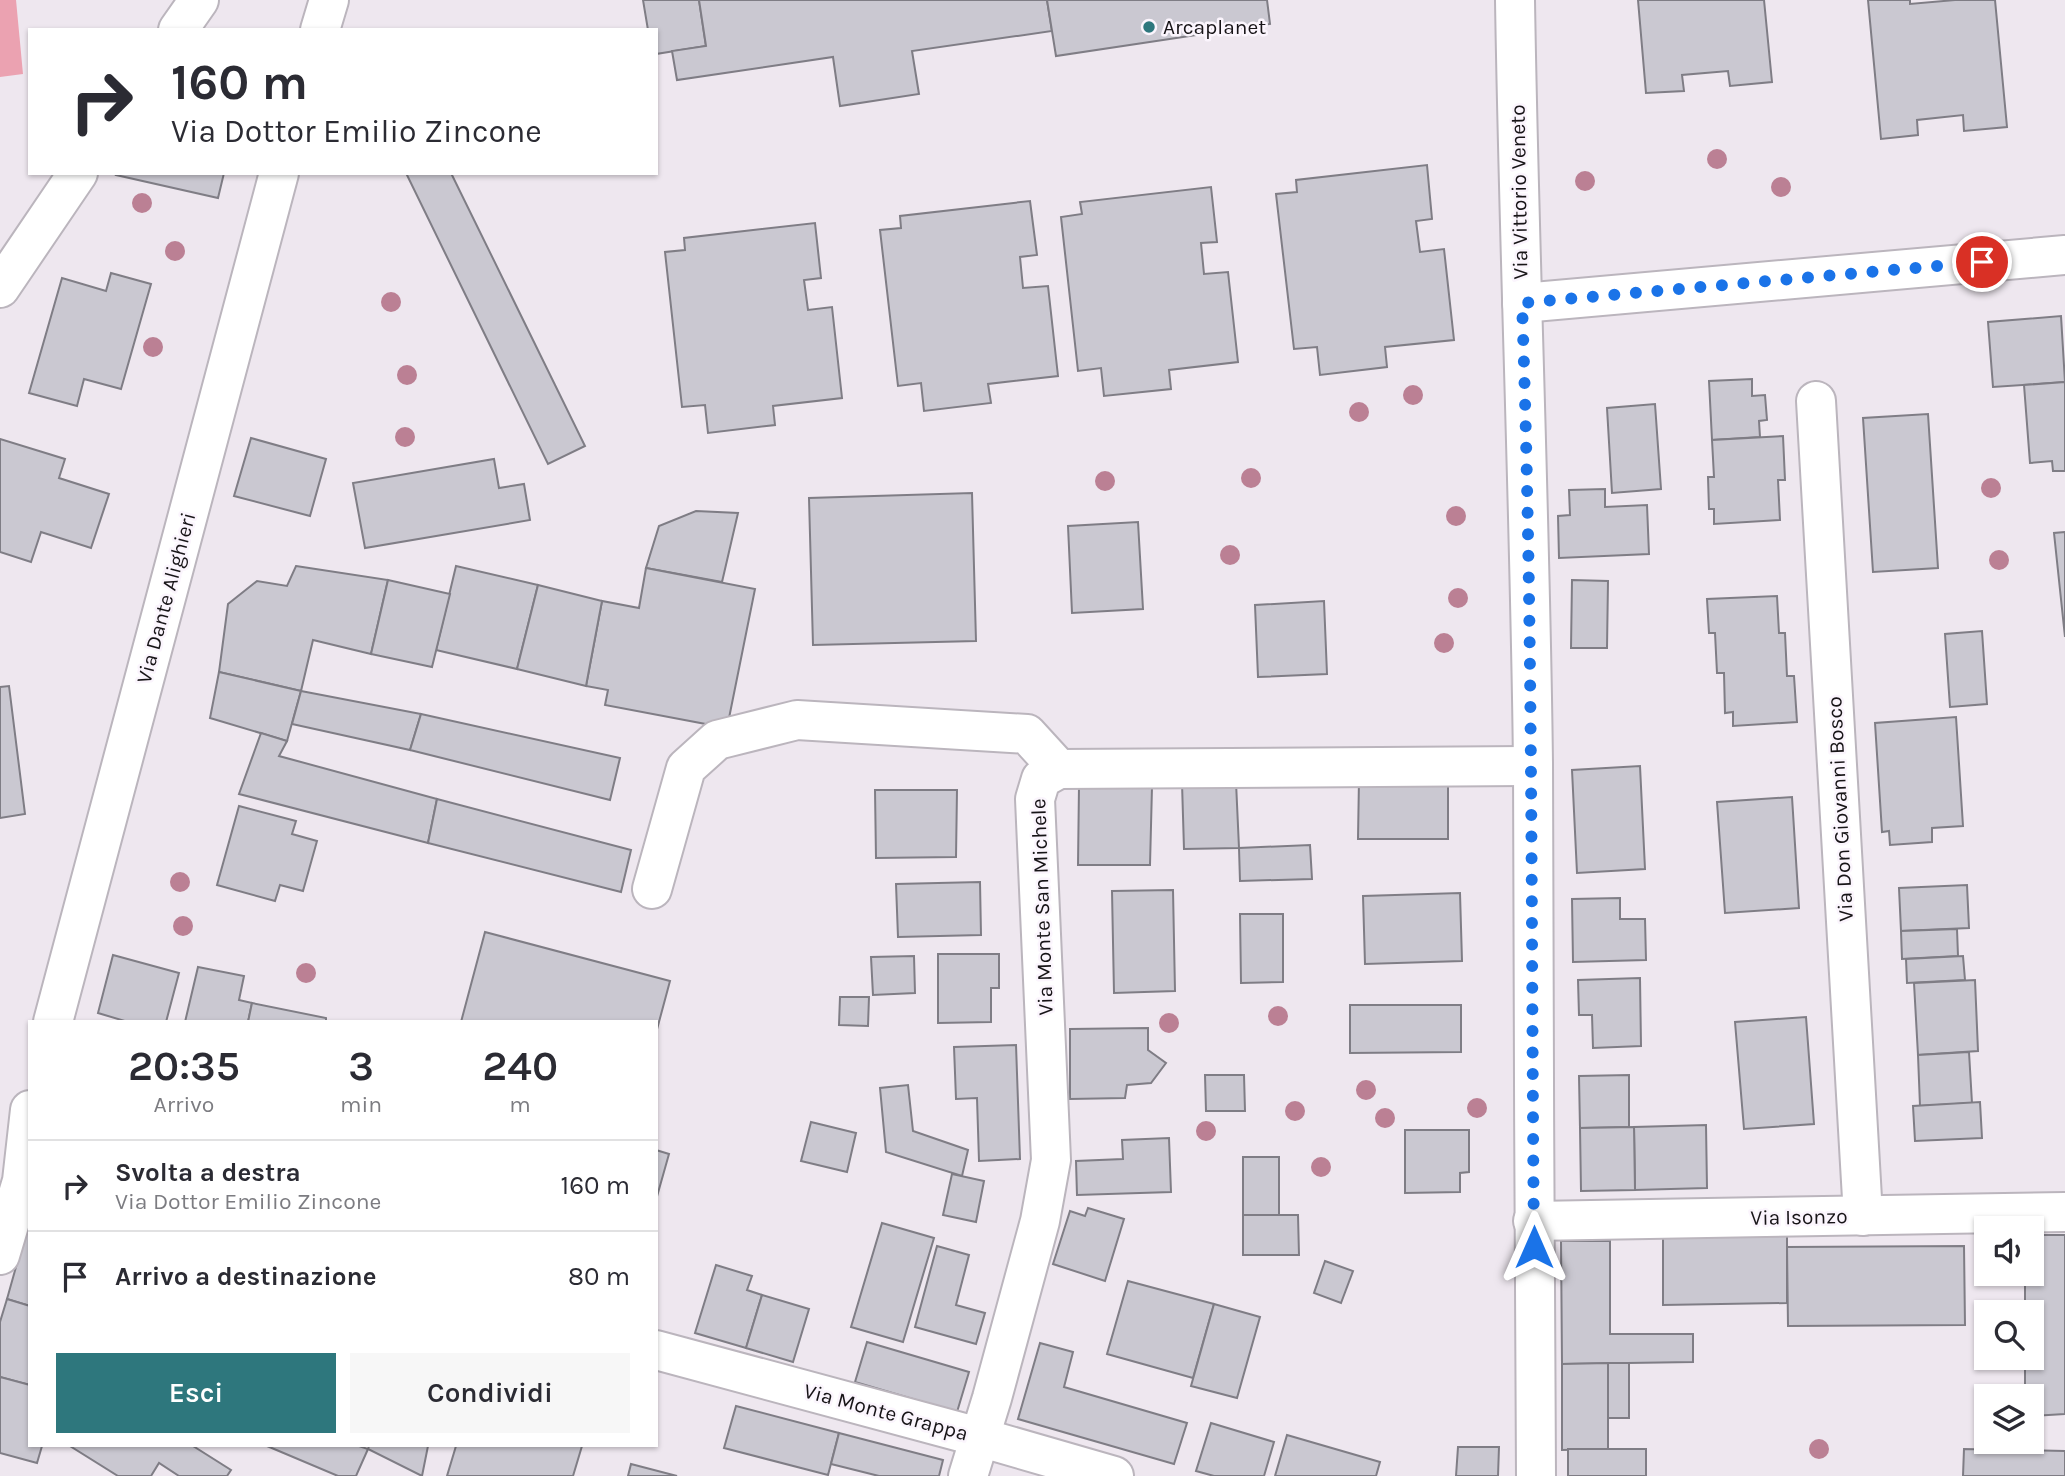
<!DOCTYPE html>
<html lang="it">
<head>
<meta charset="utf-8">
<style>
	body { margin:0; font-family:Karla,sans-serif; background:#f7f7f7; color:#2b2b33; height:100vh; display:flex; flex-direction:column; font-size:26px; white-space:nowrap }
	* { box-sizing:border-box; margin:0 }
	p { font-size:23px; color:#7c7c81 }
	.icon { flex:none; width:38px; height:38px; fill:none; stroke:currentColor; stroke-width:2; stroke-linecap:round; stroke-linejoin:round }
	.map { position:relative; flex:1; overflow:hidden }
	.drawer { position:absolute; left:28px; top:1020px; width:630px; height:427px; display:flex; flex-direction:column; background:#fff; border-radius:0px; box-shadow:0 2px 5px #0004 }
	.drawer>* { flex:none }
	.banner { position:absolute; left:28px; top:28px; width:630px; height:147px; border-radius:0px; box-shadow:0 2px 5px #0004; background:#fff; color:#2b2b33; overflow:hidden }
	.tools { position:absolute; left:1974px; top:1216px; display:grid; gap:14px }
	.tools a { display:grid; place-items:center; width:70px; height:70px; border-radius:0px; background:#fff; box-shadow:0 2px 5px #0004; font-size:35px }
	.pin { position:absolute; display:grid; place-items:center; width:60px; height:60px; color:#fff; margin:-30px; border:4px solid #fff; border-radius:50%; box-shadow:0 2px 7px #0007 }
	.me { position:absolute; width:77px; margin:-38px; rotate:0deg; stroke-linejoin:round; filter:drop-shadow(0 0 5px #0008) }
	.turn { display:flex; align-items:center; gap:24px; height:147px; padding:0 28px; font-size:32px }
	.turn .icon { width:91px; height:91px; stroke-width:2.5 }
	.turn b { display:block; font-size:49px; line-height:60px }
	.eta { display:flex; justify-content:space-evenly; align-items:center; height:119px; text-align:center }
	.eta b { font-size:42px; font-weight:600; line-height:49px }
	.cta { display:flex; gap:14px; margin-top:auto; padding:14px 28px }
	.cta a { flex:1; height:80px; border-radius:0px; background:#2e777d; color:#fff; font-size:28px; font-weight:600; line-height:80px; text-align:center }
	.cta a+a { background:#f7f7f7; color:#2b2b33 }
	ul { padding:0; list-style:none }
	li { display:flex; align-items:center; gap:21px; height:91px; padding:0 28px; border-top:2px solid #e1e1e2 }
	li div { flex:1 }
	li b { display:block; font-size:26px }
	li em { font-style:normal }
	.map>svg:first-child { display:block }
	.green { fill:#eba2b1 }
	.building { fill:#cac8d1; stroke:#7f7d85; stroke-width:2 }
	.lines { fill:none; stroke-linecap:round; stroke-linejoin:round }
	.minor-casing { stroke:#bbb5bd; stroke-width:42 }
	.major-casing { stroke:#bbb5bd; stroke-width:42 }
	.minor { stroke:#fff; stroke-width:38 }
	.major { stroke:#fff; stroke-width:38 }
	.tree { fill:#bb8094 }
	.route { stroke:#1a73e8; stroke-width:12; stroke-dasharray:0 21.6 }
	.poi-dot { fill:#2e777d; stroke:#fbf5fd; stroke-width:2.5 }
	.labels { text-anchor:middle; stroke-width:5; stroke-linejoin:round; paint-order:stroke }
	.poi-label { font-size:21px; fill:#171417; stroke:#fbf5fd; text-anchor:start }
	.street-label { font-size:21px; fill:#171417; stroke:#fbf5fd }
</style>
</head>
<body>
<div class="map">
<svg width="2065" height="1476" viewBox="0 0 2065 1476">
	<rect width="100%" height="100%" fill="#eee7ef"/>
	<polygon class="green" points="0,0 16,0 23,74 0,77"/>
	<g class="building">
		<polygon points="643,0 699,0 706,46 656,54 656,30 648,30"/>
		<polygon points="699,0 1047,0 1052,31 912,51 919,94 840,106 833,57 677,80 672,51 706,46"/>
		<polygon points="1047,0 1267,0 1270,24 1056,56"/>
		<polygon points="1638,0 1764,0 1772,82 1730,86 1728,71 1682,75 1684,91 1646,93"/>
		<polygon points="1868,0 1910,0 1910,4 1955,0 1995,0 2007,127 1964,131 1963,115 1917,120 1918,135 1881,139"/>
		<polygon points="1427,165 1432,219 1416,221 1420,252 1444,249 1454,340 1385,347 1387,367 1320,375 1317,347 1294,349 1276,194 1297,192 1296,180"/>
		<polygon points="117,173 224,173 218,198 116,175"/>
		<polygon points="406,173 451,173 585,446 548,464"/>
		<polygon points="1211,187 1217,242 1201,243 1204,274 1228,272 1238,362 1169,370 1171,389 1104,396 1101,368 1078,371 1061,217 1082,214 1080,202"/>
		<polygon points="1030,201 1037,255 1020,257 1023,288 1048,286 1058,376 988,384 991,403 924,411 921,383 898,386 880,230 901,228 900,216"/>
		<polygon points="815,223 821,278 804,280 808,310 832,307 842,398 773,406 775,425 708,433 705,405 682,407 665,252 685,250 684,238"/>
		<polygon points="111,273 151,284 121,389 84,379 77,406 29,393 62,278 106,291"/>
		<polygon points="2061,316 2065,382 1993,387 1988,322"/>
		<polygon points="1752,379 1752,396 1765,395 1767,420 1759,421 1760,437 1712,440 1709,381"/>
		<polygon points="2065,382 2065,471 2053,471 2052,461 2030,463 2024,385"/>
		<polygon points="1655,404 1661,489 1612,493 1607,408"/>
		<polygon points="1928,414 1938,568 1873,572 1863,418"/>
		<polygon points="1783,436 1785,480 1778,480 1780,520 1714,524 1714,509 1709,509 1708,477 1714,477 1712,440"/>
		<polygon points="251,438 326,459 310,516 234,496"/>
		<polygon points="0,439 65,459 59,478 109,494 91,548 41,532 31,562 0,552"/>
		<polygon points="494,459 499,488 524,484 530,520 365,548 353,483"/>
		<polygon points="1605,489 1605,507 1647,505 1649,554 1559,558 1558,516 1570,515 1569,490"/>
		<polygon points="972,493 976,641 813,645 809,498"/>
		<polygon points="696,511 738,513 722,582 646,568 659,526"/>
		<polygon points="1138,522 1143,609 1072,613 1068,526"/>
		<polygon points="2065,532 2065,637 2054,533"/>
		<polygon points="296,566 388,580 371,654 313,640 301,691 219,672 228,604 257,581 287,586"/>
		<polygon points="456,566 538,585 517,669 436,650"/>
		<polygon points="646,568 755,589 727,728 605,705 608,690 586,686 602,601 639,608"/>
		<polygon points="388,580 450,594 432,667 371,654"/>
		<polygon points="1572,580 1608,581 1607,648 1571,648"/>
		<polygon points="538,585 602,601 586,686 517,669"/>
		<polygon points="1777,596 1779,633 1785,633 1787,676 1794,676 1797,722 1733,726 1733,712 1725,713 1724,673 1717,673 1715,633 1709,633 1707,599"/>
		<polygon points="1324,601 1327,674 1258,677 1255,605"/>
		<polygon points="1982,631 1987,704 1950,707 1945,634"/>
		<polygon points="219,672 301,691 287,741 210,718"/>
		<polygon points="9,686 25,814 0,818 0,687"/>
		<polygon points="301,691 421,714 410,750 292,724"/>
		<polygon points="421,714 620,758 610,800 410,750"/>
		<polygon points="1956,717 1963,826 1932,828 1932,842 1890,845 1889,831 1882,832 1875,723"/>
		<polygon points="261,733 287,741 279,756 437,799 428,843 239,794"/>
		<polygon points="1640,766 1645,869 1577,873 1572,770"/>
		<polygon points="1359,779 1448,779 1448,839 1358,839"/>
		<polygon points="1236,782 1239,848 1184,849 1182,783"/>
		<polygon points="1079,786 1152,787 1150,865 1078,865"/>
		<polygon points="875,790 957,790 956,857 876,858"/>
		<polygon points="1792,797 1799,908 1725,913 1717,802"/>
		<polygon points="437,799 631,850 621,892 428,843"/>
		<polygon points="239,806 296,821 292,834 317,841 303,891 280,885 275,901 217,885"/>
		<polygon points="1310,845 1312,879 1240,881 1239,848"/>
		<polygon points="980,882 981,935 898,937 896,884"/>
		<polygon points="1967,885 1969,928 1901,931 1899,888"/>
		<polygon points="1173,890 1175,991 1114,993 1112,891"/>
		<polygon points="1460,893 1462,961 1365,964 1363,896"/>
		<polygon points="1620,898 1620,919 1645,919 1646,960 1573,962 1572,899"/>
		<polygon points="1240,914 1283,914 1283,982 1241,983"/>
		<polygon points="1957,929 1958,956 1902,959 1901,931"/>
		<polygon points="485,932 670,981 656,1033 656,1022 461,1022"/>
		<polygon points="938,954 999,954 999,988 991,988 991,1022 938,1023"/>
		<polygon points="113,955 179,973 166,1022 128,1022 98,1013"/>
		<polygon points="914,956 915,993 873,995 871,957"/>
		<polygon points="1963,956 1965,980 1907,983 1906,959"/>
		<polygon points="198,967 244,976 239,1000 252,1003 248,1022 185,1022"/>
		<polygon points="1640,978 1641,1046 1593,1048 1592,1015 1579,1015 1578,980"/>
		<polygon points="1975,980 1978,1051 1918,1055 1914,983"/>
		<polygon points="840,997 869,997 868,1026 839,1025"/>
		<polygon points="252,1003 326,1018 326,1022 248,1022"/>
		<polygon points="1350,1005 1461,1005 1461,1052 1350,1053"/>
		<polygon points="1806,1017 1814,1124 1744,1129 1735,1022"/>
		<polygon points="1148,1028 1148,1050 1166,1063 1151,1083 1127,1085 1125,1098 1070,1099 1070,1029"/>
		<polygon points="1016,1045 1020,1159 979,1161 977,1098 956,1099 954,1047"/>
		<polygon points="1969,1052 1972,1103 1920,1106 1918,1055"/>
		<polygon points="1205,1075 1244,1075 1245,1111 1206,1111"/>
		<polygon points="1629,1075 1629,1127 1580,1128 1579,1076"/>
		<polygon points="908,1085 913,1131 968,1150 962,1176 886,1152 880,1088"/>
		<polygon points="1980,1102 1982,1138 1915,1141 1913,1106"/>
		<polygon points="811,1122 856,1133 847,1172 801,1161"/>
		<polygon points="1706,1125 1707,1188 1635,1190 1634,1127"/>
		<polygon points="1634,1127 1635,1190 1581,1191 1580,1128"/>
		<polygon points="1405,1130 1469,1130 1469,1172 1460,1173 1460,1192 1405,1193"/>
		<polygon points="1169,1138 1171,1192 1077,1195 1076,1161 1123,1159 1122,1140"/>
		<polygon points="656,1150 669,1154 656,1200"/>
		<rect x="1243" y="1157" width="36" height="58"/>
		<polygon points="952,1174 984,1181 976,1222 943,1215"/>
		<polygon points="1088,1208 1124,1219 1105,1281 1053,1264 1070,1211 1085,1216"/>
		<polygon points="1243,1215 1298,1215 1299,1255 1243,1255"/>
		<polygon points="30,1217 30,1306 7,1299"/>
		<polygon points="882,1223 934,1238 903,1342 851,1327"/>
		<polygon points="1787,1234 1787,1303 1663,1305 1663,1235"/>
		<polygon points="2032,1235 2065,1235 2065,1414 2032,1416 2032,1396 2025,1396 2025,1358 2032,1358 2032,1312 2025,1312 2025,1274 2032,1274"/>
		<polygon points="1561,1241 1610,1241 1610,1334 1693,1334 1693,1362 1562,1364"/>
		<polygon points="937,1246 969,1255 956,1305 985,1313 976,1344 915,1327"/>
		<polygon points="1964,1246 1965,1325 1788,1326 1787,1247"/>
		<polygon points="1325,1261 1353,1271 1341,1303 1314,1293"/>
		<polygon points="716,1265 752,1276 747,1290 762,1295 746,1348 695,1333"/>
		<polygon points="1128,1281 1214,1304 1193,1378 1107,1354"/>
		<polygon points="762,1295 809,1309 793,1362 746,1348"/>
		<polygon points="7,1299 30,1306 30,1385 0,1377 0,1322"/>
		<polygon points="1214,1304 1260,1317 1237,1398 1191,1386"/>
		<polygon points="867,1342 969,1372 957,1412 855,1382"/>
		<polygon points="1040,1343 1073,1352 1064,1387 1187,1423 1174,1464 1018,1419"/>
		<rect x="1608" y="1363" width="21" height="55"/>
		<polygon points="1608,1363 1608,1449 1562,1450 1562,1364"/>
		<polygon points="0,1377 30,1385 30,1446 42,1446 37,1463 0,1453"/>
		<polygon points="736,1406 839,1433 828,1475 724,1448"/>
		<polygon points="1211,1423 1274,1442 1264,1476 1214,1476 1196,1471"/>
		<polygon points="839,1433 943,1460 939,1476 879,1476 831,1464"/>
		<polygon points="1287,1435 1380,1462 1376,1476 1275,1476"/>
		<polygon points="70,1446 193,1446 231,1470 227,1476 179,1476 159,1463 151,1476 118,1476"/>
		<polygon points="267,1446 359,1446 368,1449 356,1476 338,1476"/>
		<polygon points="369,1446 428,1446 422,1476 368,1449"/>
		<polygon points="456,1446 582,1446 573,1476 447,1476"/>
		<polygon points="1458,1447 1499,1447 1498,1476 1456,1476"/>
		<rect x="1568" y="1449" width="78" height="27"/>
		<polygon points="1964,1449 2065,1451 2065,1476 1963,1476"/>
		<polygon points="631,1464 677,1476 628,1476"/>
	</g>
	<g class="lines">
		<g class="minor-casing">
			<g id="minor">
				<path d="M1515 0C1519 255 1530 509 1533 764 1535 1001 1533 1239 1536 1476"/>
				<polyline points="178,30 199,0"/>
				<polyline points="0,288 78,173"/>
				<polyline points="1522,303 2065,255"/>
				<polyline points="1816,401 1863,1216"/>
				<polyline points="652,889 686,768 717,740 797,720 1027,734 1059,769"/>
				<polyline points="1533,1221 2065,1212"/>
				<polyline points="656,1350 979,1437 1114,1476"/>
				<polyline points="968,1476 992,1398 1040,1221 1051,1160 1035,799 1041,779 1059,769 1533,766"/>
			</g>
		</g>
		<g class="major-casing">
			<g id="major">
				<polyline points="320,30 329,0"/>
				<polyline points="53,1022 279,173"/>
				<polyline points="0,1255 22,1181 30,1110"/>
			</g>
		</g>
		<use href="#minor" class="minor"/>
		<use href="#major" class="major"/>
	</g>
	<g class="tree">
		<circle cx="1717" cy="159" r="10"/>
		<circle cx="1585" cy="181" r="10"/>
		<circle cx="1781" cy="187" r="10"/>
		<circle cx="142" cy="203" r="10"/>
		<circle cx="175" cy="251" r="10"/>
		<circle cx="391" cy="302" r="10"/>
		<circle cx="153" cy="347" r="10"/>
		<circle cx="407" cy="375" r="10"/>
		<circle cx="1413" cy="395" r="10"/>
		<circle cx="1359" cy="412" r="10"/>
		<circle cx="405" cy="437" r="10"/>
		<circle cx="1251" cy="478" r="10"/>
		<circle cx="1105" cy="481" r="10"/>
		<circle cx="1991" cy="488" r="10"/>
		<circle cx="1456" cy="516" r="10"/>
		<circle cx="1230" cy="555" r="10"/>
		<circle cx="1999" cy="560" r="10"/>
		<circle cx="1458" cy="598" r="10"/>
		<circle cx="1444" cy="643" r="10"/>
		<circle cx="180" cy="882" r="10"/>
		<circle cx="183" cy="926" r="10"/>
		<circle cx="306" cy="973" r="10"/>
		<circle cx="1278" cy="1016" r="10"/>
		<circle cx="1169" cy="1023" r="10"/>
		<circle cx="1366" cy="1090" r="10"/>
		<circle cx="1477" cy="1108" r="10"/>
		<circle cx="1295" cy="1111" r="10"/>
		<circle cx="1385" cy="1118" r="10"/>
		<circle cx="1206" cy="1131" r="10"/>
		<circle cx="1321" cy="1167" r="10"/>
		<circle cx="1819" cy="1449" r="10"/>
	</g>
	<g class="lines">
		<path class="route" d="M1534 1247C1531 932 1533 618 1522 303L1982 262"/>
	</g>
	<circle class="poi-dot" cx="1149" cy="27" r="7"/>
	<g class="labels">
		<g class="poi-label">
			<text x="1163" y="34">Arcaplanet</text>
		</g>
		<g class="street-label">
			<text transform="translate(1519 192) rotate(-91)" y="7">Via Vittorio Veneto</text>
			<text transform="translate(166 598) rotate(-75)" y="7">Via Dante Alighieri</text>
			<text transform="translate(1840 809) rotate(-93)" y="7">Via Don Giovanni Bosco</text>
			<text transform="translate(1042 907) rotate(-92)" y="7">Via Monte San Michele</text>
			<text transform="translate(1799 1217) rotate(-1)" y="7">Via Isonzo</text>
			<text transform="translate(886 1412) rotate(15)" y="7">Via Monte Grappa</text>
		</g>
	</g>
</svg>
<div class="tools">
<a><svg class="icon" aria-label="sound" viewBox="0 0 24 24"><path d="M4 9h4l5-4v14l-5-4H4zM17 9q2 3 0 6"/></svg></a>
<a><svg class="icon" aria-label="search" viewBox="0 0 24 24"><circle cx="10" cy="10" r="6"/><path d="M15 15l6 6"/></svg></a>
<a><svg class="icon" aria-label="layers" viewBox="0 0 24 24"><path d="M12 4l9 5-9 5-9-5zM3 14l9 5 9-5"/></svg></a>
</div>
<div class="pin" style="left:1982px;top:262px;background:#d93025"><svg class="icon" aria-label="arrive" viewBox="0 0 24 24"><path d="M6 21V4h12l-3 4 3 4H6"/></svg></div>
<svg class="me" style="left:1534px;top:1247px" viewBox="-20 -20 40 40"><path d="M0-17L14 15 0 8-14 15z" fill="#1a73e8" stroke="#fff" stroke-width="4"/></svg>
<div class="banner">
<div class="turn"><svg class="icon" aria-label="right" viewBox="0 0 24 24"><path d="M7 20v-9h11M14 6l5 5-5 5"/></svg><div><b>160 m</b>Via Dottor Emilio Zincone</div></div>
</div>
<section class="drawer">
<div class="eta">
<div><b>20:35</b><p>Arrivo</p></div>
<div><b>3</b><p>min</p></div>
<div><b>240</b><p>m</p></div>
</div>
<ul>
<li><svg class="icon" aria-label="right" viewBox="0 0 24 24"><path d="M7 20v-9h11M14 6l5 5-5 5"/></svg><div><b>Svolta a destra</b><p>Via Dottor Emilio Zincone</p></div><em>160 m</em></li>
<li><svg class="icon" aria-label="arrive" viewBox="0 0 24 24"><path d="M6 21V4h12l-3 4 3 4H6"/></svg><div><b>Arrivo a destinazione</b></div><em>80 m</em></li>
</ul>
<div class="cta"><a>Esci</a><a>Condividi</a></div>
</section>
</div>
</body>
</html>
